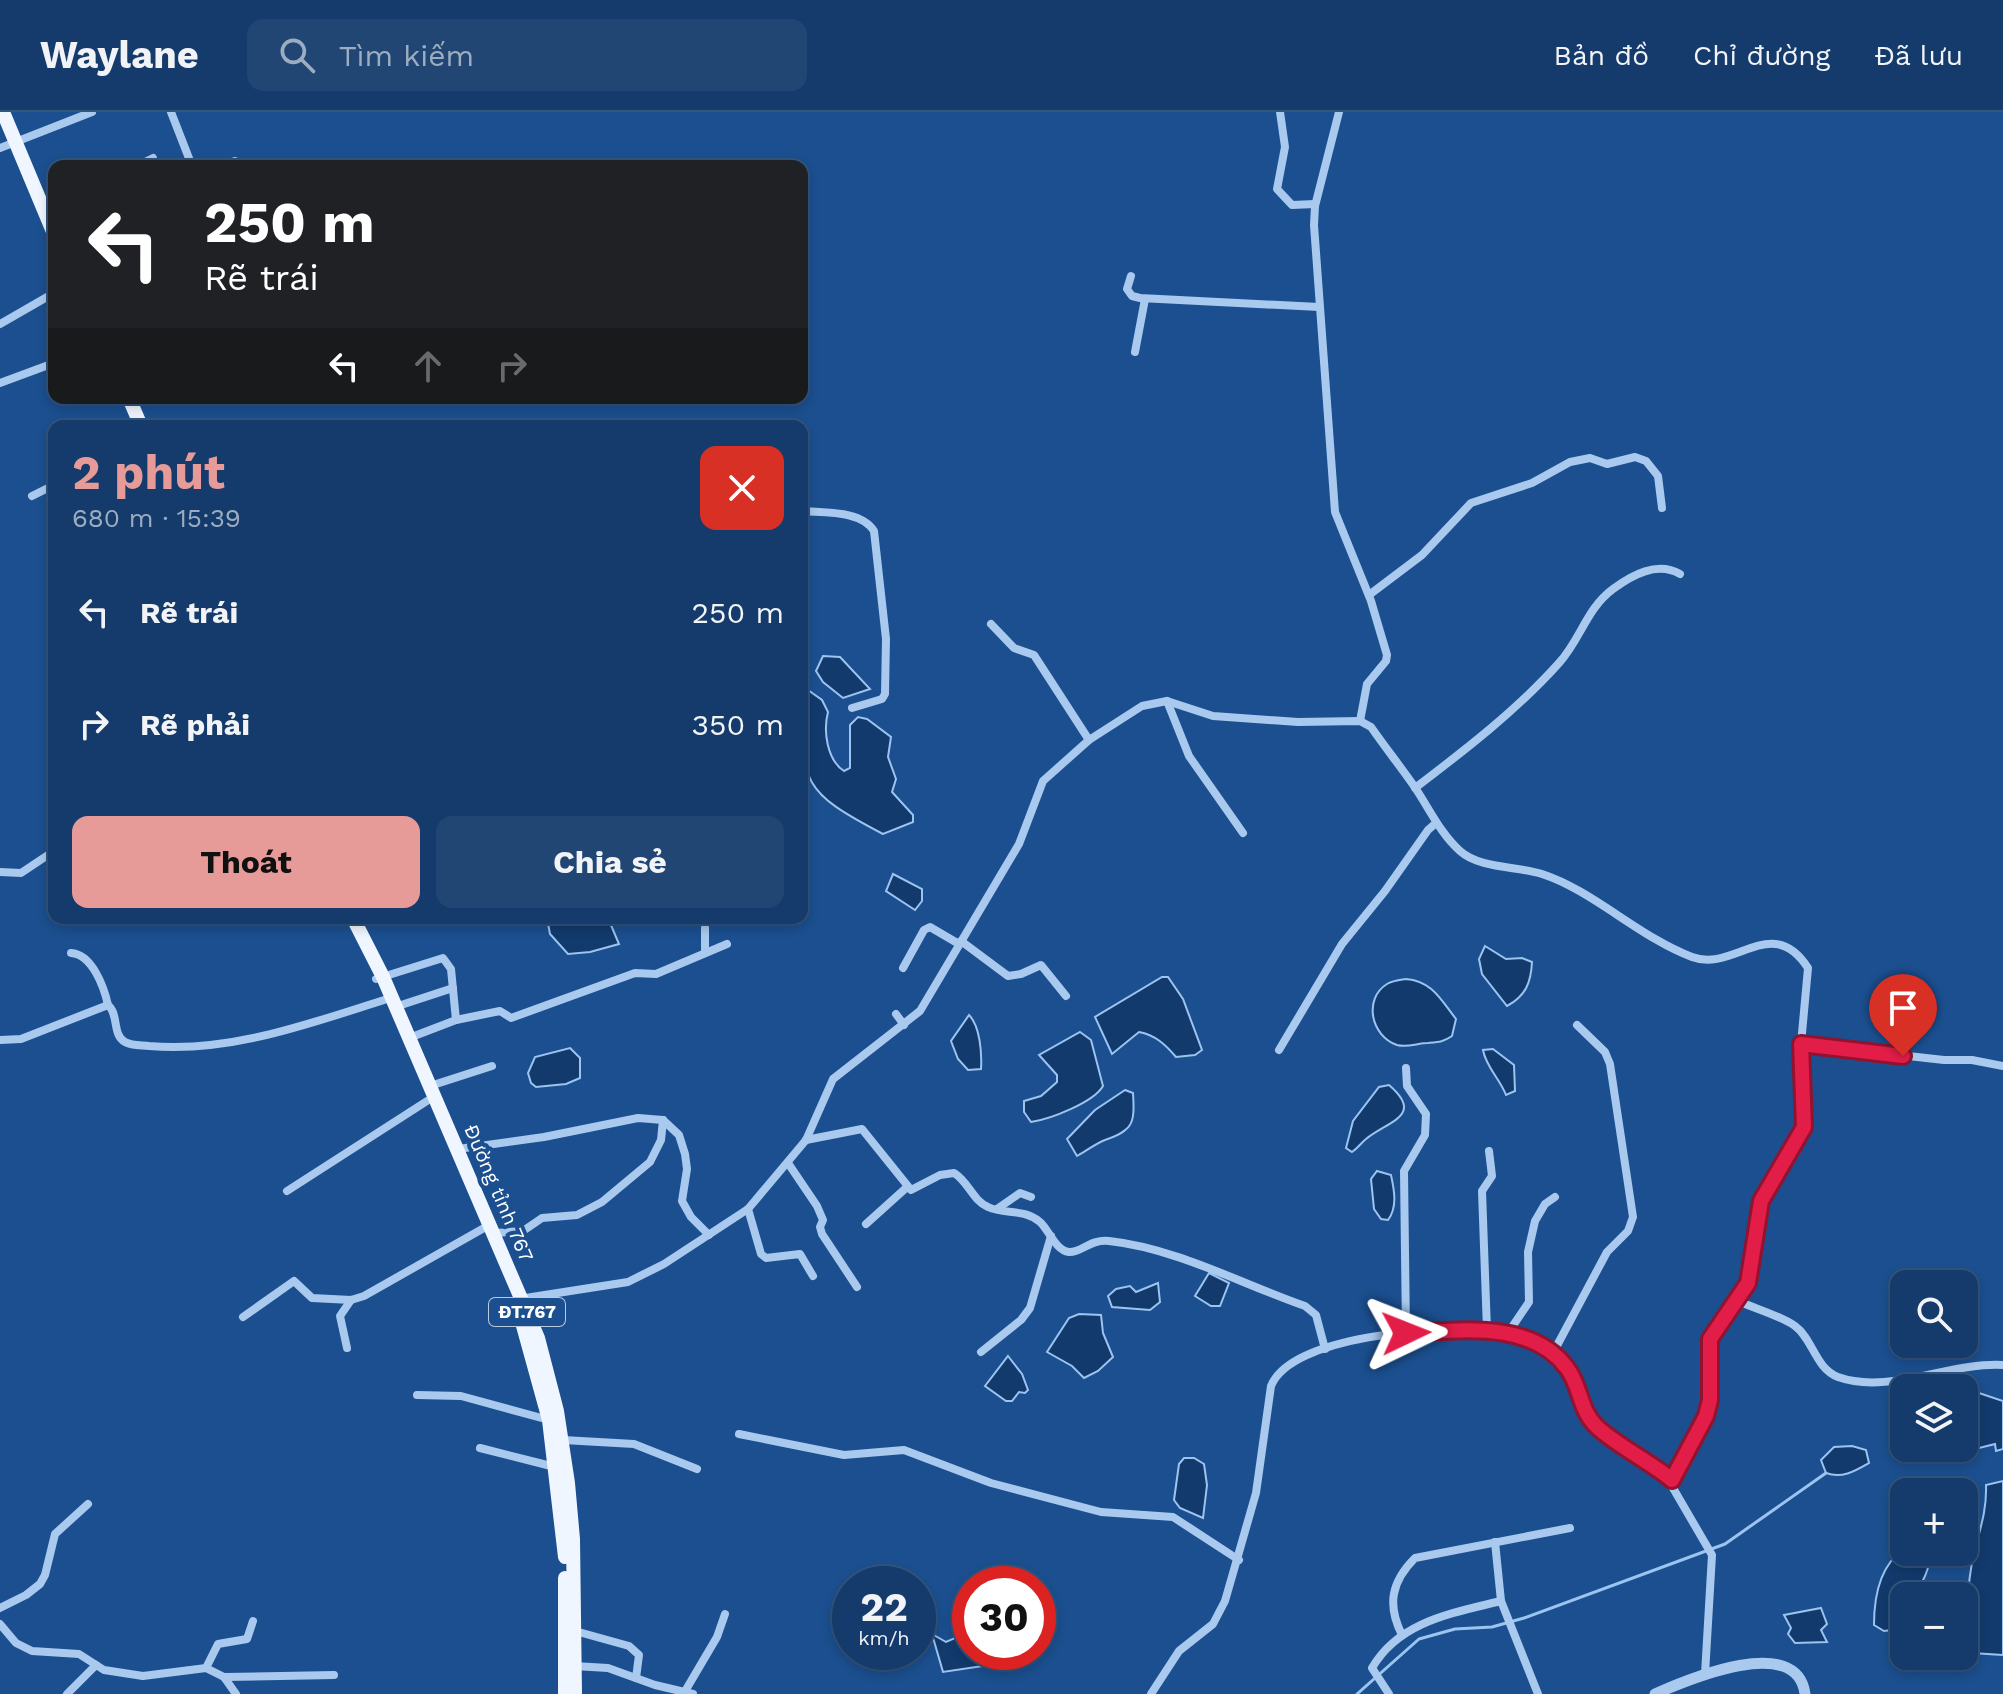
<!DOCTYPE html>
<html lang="vi">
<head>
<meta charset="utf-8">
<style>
	body { margin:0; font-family:"Work Sans",sans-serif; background:#214673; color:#f1f3f6; height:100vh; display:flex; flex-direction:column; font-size:30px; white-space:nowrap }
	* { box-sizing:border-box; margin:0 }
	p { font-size:26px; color:#9dadc1 }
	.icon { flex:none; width:44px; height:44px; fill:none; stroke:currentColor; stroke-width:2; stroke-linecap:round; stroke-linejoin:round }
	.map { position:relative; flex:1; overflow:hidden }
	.panel { position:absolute; left:48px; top:308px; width:760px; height:504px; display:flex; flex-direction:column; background:#143b6b; border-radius:16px; box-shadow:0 4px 12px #0003,0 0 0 2px #33557e }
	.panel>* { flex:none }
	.banner { position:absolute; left:48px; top:48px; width:760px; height:244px; border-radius:16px; box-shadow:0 4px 12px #0003,0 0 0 2px #33557e; background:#202124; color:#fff; overflow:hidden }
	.buttons { position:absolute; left:1890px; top:1158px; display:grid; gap:16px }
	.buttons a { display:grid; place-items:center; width:88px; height:88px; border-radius:16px; background:#143b6b; box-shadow:0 4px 12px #0003,0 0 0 2px #33557e; font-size:40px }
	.speed { position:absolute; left:832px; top:1454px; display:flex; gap:16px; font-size:40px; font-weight:700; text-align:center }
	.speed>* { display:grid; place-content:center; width:104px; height:104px; border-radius:50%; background:#143b6b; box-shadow:0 4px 12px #0003,0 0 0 2px #33557e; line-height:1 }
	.speed small { font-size:20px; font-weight:400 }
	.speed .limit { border:12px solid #d22; background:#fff; color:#111 }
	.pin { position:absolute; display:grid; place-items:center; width:68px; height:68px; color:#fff; margin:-82px -34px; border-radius:50% 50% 50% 0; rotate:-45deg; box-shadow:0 0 8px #0007 }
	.pin .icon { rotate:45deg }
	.me { position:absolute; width:88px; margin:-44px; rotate:88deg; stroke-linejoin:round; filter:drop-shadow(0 0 6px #0008) }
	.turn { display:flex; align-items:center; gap:28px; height:168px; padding:0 24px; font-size:36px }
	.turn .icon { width:104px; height:104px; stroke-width:2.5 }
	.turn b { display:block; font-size:56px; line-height:68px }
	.lanes { display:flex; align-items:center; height:76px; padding:0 24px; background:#0003; justify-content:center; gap:40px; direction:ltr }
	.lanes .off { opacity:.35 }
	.round { display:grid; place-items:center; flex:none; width:84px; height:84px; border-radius:16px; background:#214673 }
	.summary { display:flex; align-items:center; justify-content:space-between; height:136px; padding:0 24px }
	h1 { font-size:48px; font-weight:700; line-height:60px; color:#e69b98 }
	.button { display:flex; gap:16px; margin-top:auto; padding:16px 24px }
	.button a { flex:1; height:92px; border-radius:16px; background:#e69b98; color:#111; font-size:32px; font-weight:700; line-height:92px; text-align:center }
	.button a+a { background:#214673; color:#f1f3f6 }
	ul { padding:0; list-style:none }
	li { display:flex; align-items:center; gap:24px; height:112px; padding:0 24px }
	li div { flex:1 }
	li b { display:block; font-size:30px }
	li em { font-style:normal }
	header { display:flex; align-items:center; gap:48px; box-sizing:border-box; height:112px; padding:0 40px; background:#143b6b; border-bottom:2px solid #33557e }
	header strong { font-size:38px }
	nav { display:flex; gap:44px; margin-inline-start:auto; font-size:28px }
	.search { width:560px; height:72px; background:#214673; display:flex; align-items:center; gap:20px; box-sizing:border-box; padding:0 28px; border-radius:16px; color:#9dadc1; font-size:30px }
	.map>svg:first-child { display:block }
	.water { fill:#123a6d; stroke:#9cc4f0; stroke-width:2 }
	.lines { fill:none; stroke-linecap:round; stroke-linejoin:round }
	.stream { stroke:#9cc4f0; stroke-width:3 }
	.minor { stroke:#a9c9ee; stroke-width:8 }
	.tertiary { stroke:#a9c9ee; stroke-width:11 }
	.primary { stroke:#f0f6ff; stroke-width:14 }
	.route-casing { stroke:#92132f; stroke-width:20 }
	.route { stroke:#e11d48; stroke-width:14 }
	.labels { text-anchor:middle; stroke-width:8; stroke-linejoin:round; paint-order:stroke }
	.shield { fill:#1b4f8f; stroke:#bbcadd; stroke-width:2 }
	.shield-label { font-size:18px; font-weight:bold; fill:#fff }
	.street-label { font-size:20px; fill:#fff; stroke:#1b4f8f }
</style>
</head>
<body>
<header>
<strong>Waylane</strong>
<div class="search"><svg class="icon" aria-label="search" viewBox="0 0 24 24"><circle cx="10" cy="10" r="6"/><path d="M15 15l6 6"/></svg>Tìm kiếm</div>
<nav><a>Bản đồ</a><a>Chỉ đường</a><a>Đã lưu</a></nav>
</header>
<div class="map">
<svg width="2003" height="1582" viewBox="0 0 2003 1582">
	<rect width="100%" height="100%" fill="#1b4f8f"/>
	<g class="water">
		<polygon points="823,544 840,545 870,577 843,586 823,570 816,559"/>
		<path d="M808 578 822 588 828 600C823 619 827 648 844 659L850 656V613L858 605 867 607 891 625 888 645 896 667 892 680 913 703V710L883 722C799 678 802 671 802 579Z"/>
		<polygon points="893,762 922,777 922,789 915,798 886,779"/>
		<polygon points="547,806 608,806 619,832 590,840 568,842 550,822"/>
		<path d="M1485 834 1506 847 1522 846 1532 850C1531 870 1526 884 1507 894L1482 862 1479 847Z"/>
		<path d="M1162 865H1168L1183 887 1202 938 1195 943 1176 945C1165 932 1155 923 1139 920L1112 942 1095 905Z"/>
		<path d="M1406 867C1432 869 1441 888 1456 907L1452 924C1443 930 1439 930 1428 931 1418 931 1407 936 1397 933 1371 924 1363 887 1387 872 1392 869 1400 868 1406 867Z"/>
		<path d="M969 903C980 914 982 941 981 957L968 958 958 947 951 929Z"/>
		<path d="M1080 920 1091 928 1103 974C1094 990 1051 1007 1031 1010L1024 1000V989L1041 984 1057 970V963L1039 943Z"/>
		<polygon points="570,936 580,946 580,966 566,972 536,975 531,971 528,961 535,945"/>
		<path d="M1493 937 1514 953 1515 979 1506 983C1500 967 1486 955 1483 938Z"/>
		<path d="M1389 973C1425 1004 1388 1009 1366 1027 1361 1031 1358 1036 1352 1040L1346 1036 1353 1009 1379 975Z"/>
		<path d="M1125 978 1133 981C1135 1012 1133 1018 1105 1028 1095 1032 1086 1039 1077 1044L1067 1027 1095 998Z"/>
		<path d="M1377 1059 1391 1063C1394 1077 1398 1095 1388 1108L1381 1107 1374 1097 1371 1067Z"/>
		<polygon points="1209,1161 1229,1171 1220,1194 1211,1194 1195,1184"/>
		<polygon points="1158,1171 1160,1190 1150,1198 1112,1195 1108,1184 1116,1177 1130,1174 1136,1180"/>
		<polygon points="1079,1202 1101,1203 1103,1221 1113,1245 1098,1259 1084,1266 1072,1254 1047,1240 1069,1206"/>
		<polygon points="1008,1244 1022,1262 1028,1278 1025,1281 1019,1280 1012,1289 1006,1289 985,1274"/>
		<polygon points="1961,1275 2003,1289 2003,1337 1996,1339 1995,1332 1971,1338 1964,1276"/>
		<path d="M1852 1334 1866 1338 1869 1351C1855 1359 1842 1367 1826 1361L1821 1348 1834 1335Z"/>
		<polygon points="1184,1346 1194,1346 1204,1352 1207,1373 1203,1406 1180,1396 1174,1388 1179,1352"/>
		<path d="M2003 1369V1543L1972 1541C1965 1510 1967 1472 1974 1441 1980 1417 1987 1398 1986 1373Z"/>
		<path d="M1904 1437V1440H1931C1929 1458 1924 1469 1913 1484H1904V1511L1900 1517 1884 1519 1874 1513C1874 1486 1879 1454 1904 1437Z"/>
		<polygon points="1821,1496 1827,1512 1821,1518 1827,1530 1795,1531 1788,1522 1791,1516 1784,1503"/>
		<polygon points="970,1507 970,1540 1016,1541 996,1552 943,1560 932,1522 946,1530 960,1524"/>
	</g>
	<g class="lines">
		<polyline class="stream" points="1357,1582 1419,1527 1455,1517 1492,1515 1524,1506 1725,1432 1826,1361"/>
		<g class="minor">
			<polyline points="171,0 192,54"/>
			<polyline points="1280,0 1285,35 1277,77 1292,93 1315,92"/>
			<polyline points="1339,0 1315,94 1314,113 1335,400 1371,489 1387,543 1386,549 1367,572 1360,609"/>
			<polyline points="0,36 92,0"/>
			<polyline points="137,54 153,46"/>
			<polyline points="219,54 235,49 244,54"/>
			<polyline points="1131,164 1127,177 1132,184 1140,186 1319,195"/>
			<polyline points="0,212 54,181"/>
			<polyline points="1135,240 1145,187"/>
			<polyline points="0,271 54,251"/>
			<polyline points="32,384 54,373"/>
			<path d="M802 399C824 401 861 398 874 419L886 527 885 582 882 587 852 596"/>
			<polyline points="1369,483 1422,443 1471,391 1532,371 1570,350 1590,346 1607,352 1635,345 1646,349 1658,364 1662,396"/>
			<polyline points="991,512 1014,536 1034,543 1089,628"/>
			<polyline points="1167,589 1189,644 1243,721"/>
			<path d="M1415 676C1465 638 1517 598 1559 551 1581 527 1586 497 1613 477 1632 463 1657 449 1680 462"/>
			<polyline points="53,717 54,718"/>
			<polyline points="0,760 21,761 54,739"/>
			<polyline points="961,829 1008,864 1021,862 1041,853 1066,884"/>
			<polyline points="705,839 705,816"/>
			<path d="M71 841C92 842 104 875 108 893"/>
			<polyline points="903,856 924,818 930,815 959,832"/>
			<polyline points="376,867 443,846 451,857 456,908"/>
			<polyline points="395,895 453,876"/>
			<polyline points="896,902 904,913"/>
			<polyline points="409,926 456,908 500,899 511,906 635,861 656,862 727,832"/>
			<path d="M0 928 21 927 108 893C119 902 112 923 125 930 132 934 142 933 149 934 230 941 308 912 384 888"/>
			<polyline points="1801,932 1944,948 1972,948 2003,954"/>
			<polyline points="1279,938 1342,832 1385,779 1428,718 1436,711"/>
			<polyline points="430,974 492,954"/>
			<path d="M806 1028 862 1017 911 1078 940 1063 954 1061C968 1069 973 1089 988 1095 1005 1103 1023 1096 1040 1110 1049 1118 1055 1138 1069 1140 1081 1141 1090 1127 1109 1129 1175 1136 1242 1172 1305 1194L1316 1203 1325 1237"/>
			<polyline points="458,1037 544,1025 638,1006 663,1008 679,1023 685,1042 687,1057 682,1089 691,1105 709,1123"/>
			<polyline points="788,1051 817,1094 823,1108 820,1115 822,1122 857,1175"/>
			<polyline points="287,1079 427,989"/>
			<polyline points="748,1097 761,1142 766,1146 800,1142 813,1164"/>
			<polyline points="997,1097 1020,1081 1031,1085"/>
			<polyline points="866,1112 906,1076"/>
			<polyline points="495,1121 523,1119 542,1106 577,1103 602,1090 650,1050 661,1028 663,1008"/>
			<path d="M519 1187 628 1170 664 1152 748 1097 806 1028 833 967 920 899 1019 732 1043 669 1089 628 1142 594 1167 589 1213 604 1298 610 1360 609 1371 615C1385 635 1400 654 1414 674 1429 696 1440 721 1460 739 1480 757 1518 754 1542 762 1592 778 1639 825 1692 845 1734 861 1772 800 1808 856L1801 932 1804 1015 1761 1089 1748 1171 1710 1227V1288L1706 1304 1672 1368 1673 1376 1712 1443 1705 1562"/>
			<path d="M1738 1189C1756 1197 1779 1203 1795 1214 1813 1227 1815 1256 1838 1265 1888 1283 1949 1250 2003 1253"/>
			<polyline points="243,1205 294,1169 312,1186 351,1188 364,1184 484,1116"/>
			<polyline points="1487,1218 1482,1079 1492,1064 1489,1039"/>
			<polyline points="1406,1221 1404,1059 1425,1023 1426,1002 1407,974 1406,956"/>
			<polyline points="1508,1221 1529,1190 1528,1140 1535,1109 1545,1092 1555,1085"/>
			<polyline points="347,1236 340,1204 351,1188"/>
			<polyline points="981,1240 1021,1208 1030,1196 1051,1124"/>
			<polyline points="1553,1241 1607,1140 1628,1119 1633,1105 1610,952 1605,940 1577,913"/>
			<polyline points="417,1283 461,1284 549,1308"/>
			<polyline points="739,1322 844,1343 904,1338 991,1371 1101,1400 1173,1405 1239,1448"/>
			<polyline points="563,1328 634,1332 697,1357"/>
			<polyline points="480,1336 555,1355"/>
			<polyline points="1495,1430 1501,1489 1538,1582"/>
			<polyline points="0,1496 26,1483 40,1472 45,1463 55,1422 88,1392"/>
			<polyline points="0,1512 16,1531 32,1539 79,1542 104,1558 143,1564 206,1556 224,1565 236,1582"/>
			<polyline points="575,1519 629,1534 639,1543 636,1566"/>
			<path d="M1402 1523C1387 1493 1391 1470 1415 1446L1570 1416"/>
			<polyline points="574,1554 608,1556 655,1573 693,1582"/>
			<polyline points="206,1556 218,1532 247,1527 253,1509"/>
			<polyline points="224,1565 334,1563"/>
			<polyline points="684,1581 717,1525 725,1502"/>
			<polyline points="67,1582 96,1553"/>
			<path d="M1151 1582 1179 1539 1213 1512 1225 1489 1256 1381 1271 1274C1292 1223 1438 1214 1487 1218 1508 1219 1532 1228 1550 1240 1578 1258 1574 1293 1597 1315 1619 1336 1649 1349 1672 1368"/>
			<path d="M1389 1582 1372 1556C1399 1509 1453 1501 1501 1489"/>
		</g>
		<path class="tertiary" d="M1655 1582C1689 1567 1797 1521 1805 1582"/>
		<g class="primary">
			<polyline points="3,0 54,122"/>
			<polyline points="129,286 141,314"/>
			<polyline points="353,806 383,865 538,1226 557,1299 568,1371 573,1427 575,1582"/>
			<polyline points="520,1203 549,1308 565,1445"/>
			<polyline points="565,1582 565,1466"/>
		</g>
	</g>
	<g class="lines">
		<g class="route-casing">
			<path id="route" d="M1406 1221C1458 1219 1531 1207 1567 1256 1581 1274 1579 1298 1597 1315 1619 1335 1649 1349 1672 1368L1706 1304 1710 1288V1227L1748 1171 1761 1089 1804 1015 1801 932 1903 944"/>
		</g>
		<use href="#route" class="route"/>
	</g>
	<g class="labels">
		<rect class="shield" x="489" y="1186" width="76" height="28" rx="6"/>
		<g class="shield-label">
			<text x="527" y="1206">ĐT.767</text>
		</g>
		<g class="street-label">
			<text transform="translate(499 1081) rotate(67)" y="7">Đường tỉnh 767</text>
		</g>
	</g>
</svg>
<div class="buttons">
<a><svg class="icon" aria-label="search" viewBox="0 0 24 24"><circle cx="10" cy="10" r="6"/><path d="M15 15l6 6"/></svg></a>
<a><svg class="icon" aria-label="layers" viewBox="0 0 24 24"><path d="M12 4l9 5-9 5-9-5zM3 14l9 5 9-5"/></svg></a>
<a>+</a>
<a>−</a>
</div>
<div class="speed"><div>22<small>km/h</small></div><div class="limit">30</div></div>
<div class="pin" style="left:1903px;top:944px;background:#d93025"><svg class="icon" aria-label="arrive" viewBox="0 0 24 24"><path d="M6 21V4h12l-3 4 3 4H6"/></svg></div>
<svg class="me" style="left:1406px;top:1221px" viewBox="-20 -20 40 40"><path d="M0-17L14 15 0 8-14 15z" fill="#e11d48" stroke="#fff" stroke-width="4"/></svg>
<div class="banner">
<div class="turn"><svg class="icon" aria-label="left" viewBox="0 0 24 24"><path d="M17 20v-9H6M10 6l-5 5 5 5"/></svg><div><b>250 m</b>Rẽ trái</div></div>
<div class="lanes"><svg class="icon" aria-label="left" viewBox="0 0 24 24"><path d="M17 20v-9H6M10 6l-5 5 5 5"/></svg><svg class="icon off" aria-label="ahead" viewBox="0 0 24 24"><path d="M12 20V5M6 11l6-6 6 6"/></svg><svg class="icon off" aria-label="right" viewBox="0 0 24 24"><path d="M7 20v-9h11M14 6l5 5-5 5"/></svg></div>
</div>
<section class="panel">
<div class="summary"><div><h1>2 phút</h1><p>680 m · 15:39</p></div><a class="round" style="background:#d93025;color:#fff"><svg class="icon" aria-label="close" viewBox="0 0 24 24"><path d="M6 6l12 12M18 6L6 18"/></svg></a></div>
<ul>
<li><svg class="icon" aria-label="left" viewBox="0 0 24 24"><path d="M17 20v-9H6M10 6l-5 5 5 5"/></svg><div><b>Rẽ trái</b></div><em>250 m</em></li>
<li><svg class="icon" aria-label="right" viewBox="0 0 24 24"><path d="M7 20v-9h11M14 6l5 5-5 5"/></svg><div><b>Rẽ phải</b></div><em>350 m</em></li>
</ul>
<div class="button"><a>Thoát</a><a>Chia sẻ</a></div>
</section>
</div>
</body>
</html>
